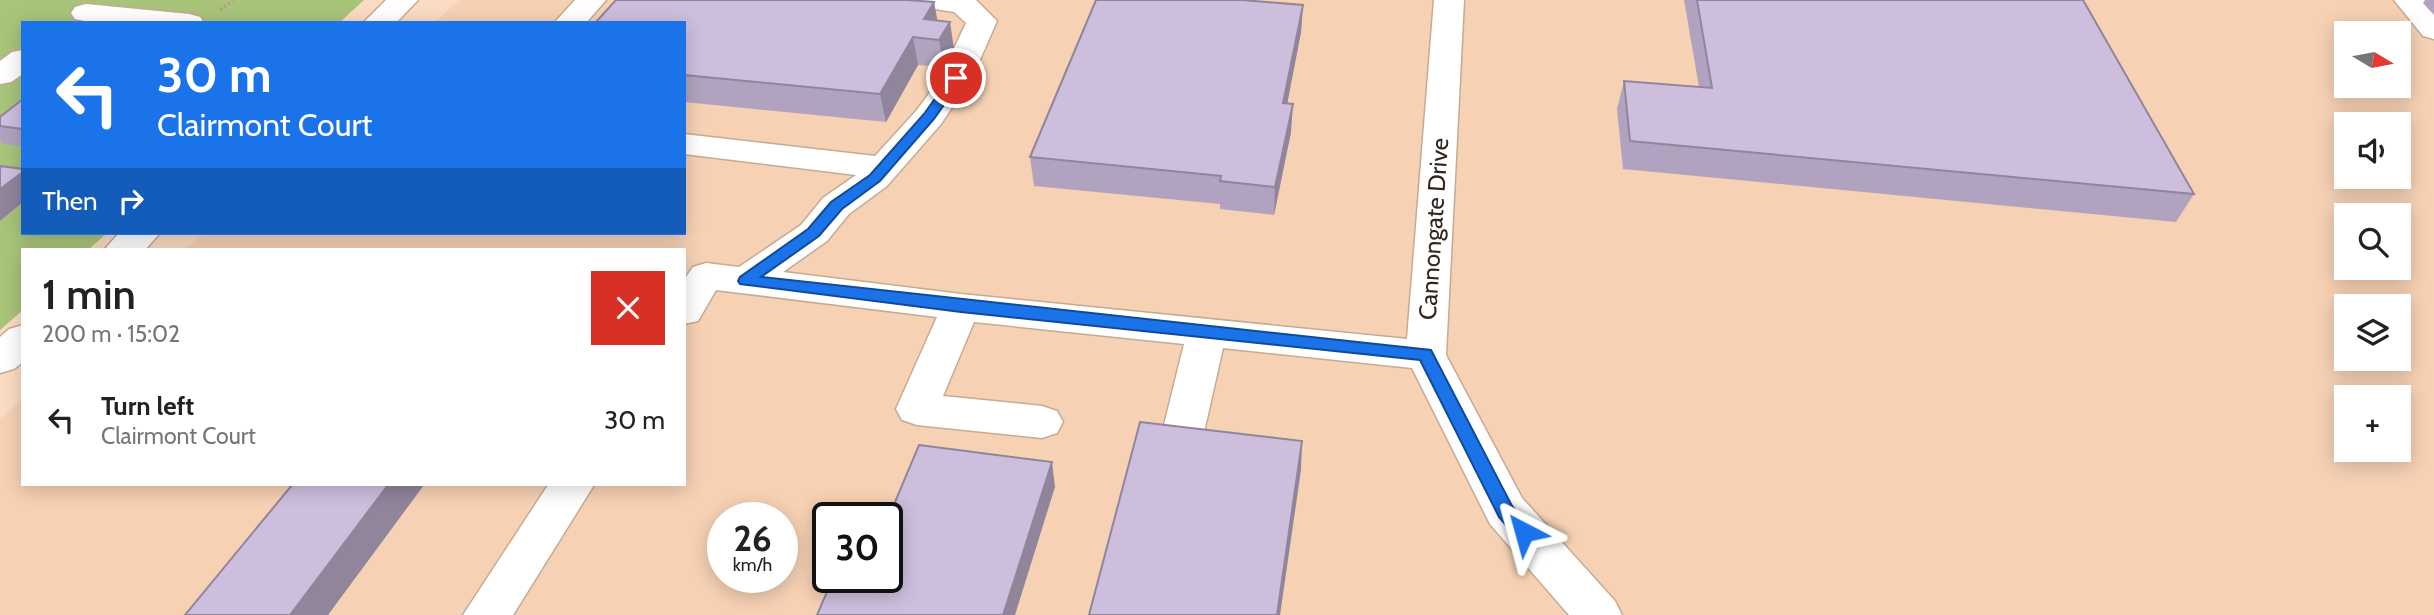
<!DOCTYPE html>
<html lang="en">
<head>
<meta charset="utf-8">
<style>
	body { margin:0; font-family:Cabin,sans-serif; background:#f6f6f6; color:#222; height:100vh; display:flex; flex-direction:column; font-size:26px; white-space:nowrap }
	* { box-sizing:border-box; margin:0 }
	p { font-size:23px; color:#767676 }
	.icon { flex:none; width:38px; height:38px; fill:none; stroke:currentColor; stroke-width:2; stroke-linecap:round; stroke-linejoin:round }
	.map { position:relative; flex:1; overflow:hidden }
	.panel { position:absolute; left:21px; top:248px; width:665px; height:238px; display:flex; flex-direction:column; background:#fff; border-radius:0px; box-shadow:0 4px 18px #0003 }
	.panel>* { flex:none }
	.banner { position:absolute; left:21px; top:21px; width:665px; height:214px; border-radius:0px; box-shadow:0 4px 18px #0003; background:#1a73e8; color:#fff; overflow:hidden }
	.needle { width:46px; rotate:100deg }
	.tools { position:absolute; left:2334px; top:21px; display:grid; gap:14px }
	.tools a { display:grid; place-items:center; width:77px; height:77px; border-radius:0px; background:#fff; box-shadow:0 4px 18px #0003; font-size:35px }
	.speed { position:absolute; left:707px; top:502px; display:flex; gap:14px; font-size:35px; font-weight:700; text-align:center }
	.speed>* { display:grid; place-content:center; width:91px; height:91px; border-radius:50%; background:#fff; box-shadow:0 4px 18px #0003; line-height:1 }
	.speed small { font-size:18px; font-weight:400 }
	.speed .limit { border:4px solid #111; border-radius:10px; background:#fff; color:#111 }
	.pin { position:absolute; display:grid; place-items:center; width:60px; height:60px; color:#fff; margin:-30px; border:4px solid #fff; border-radius:50%; box-shadow:0 2px 7px #0007 }
	.me { position:absolute; width:77px; margin:-38px; rotate:321deg; stroke-linejoin:round; filter:drop-shadow(0 0 5px #0008) }
	.turn { display:flex; align-items:center; gap:24px; height:147px; padding:0 21px; font-size:32px }
	.turn .icon { width:91px; height:91px; stroke-width:2.5 }
	.turn b { display:block; font-size:49px; line-height:60px }
	.then { display:flex; align-items:center; height:66px; padding:0 21px; background:#0003; gap:14px; font-size:26px }
	.round { display:grid; place-items:center; flex:none; width:74px; height:74px; border-radius:0px; background:#f6f6f6 }
	.overview { display:flex; align-items:center; justify-content:space-between; height:119px; padding:0 21px }
	h1 { font-size:42px; font-weight:600; line-height:52px }
	ul { padding:0; list-style:none }
	li { display:flex; align-items:center; gap:21px; height:105px; padding:0 21px }
	li div { flex:1 }
	li b { display:block; font-size:26px }
	li em { font-style:normal }
	.map>svg:first-child { display:block }
	.built { fill:#f6d1b4; fill-rule:evenodd }
	.green { fill:#a8c47a }
	.lines { fill:none; stroke-linecap:round; stroke-linejoin:round }
	.minor-casing { stroke:#c7aa92; stroke-width:3 }
	.path { stroke:#b8a08d; stroke-width:3.5; stroke-dasharray:2.5 2.5; stroke-linecap:butt }
	.minor { fill:#fff; fill-rule:evenodd }
	.wall { fill:#b1a3bf }
	.shaded-wall { fill:#90859b }
	.building { fill:#cebede; stroke:#90859b; stroke-width:2 }
	.route { fill:#1a73e8; stroke:#114b97; stroke-width:2 }
	.labels { text-anchor:middle; stroke-width:7; stroke-linejoin:round; paint-order:stroke }
	.street-label { font-size:24px; fill:#31261d; stroke:#fff }
</style>
</head>
<body>
<div class="map">
<svg width="2434" height="615" viewBox="0 0 2434 615">
	<rect width="100%" height="100%" fill="#fadcc4"/>
	<path class="built" d="M459 0H2434V615H0V419L23 398V485H684V250H185L204 233H684V23H434ZM2347 33H2399V86H2347ZM2347 124H2399V177H2347ZM2347 215H2399V268H2347ZM2347 306H2399V359H2347ZM2347 397H2399V450H2347ZM723 518H782V578H723ZM828 518H887V578H828Z"/>
	<polygon class="green" points="0,0 364,0 339,23 23,23 23,233 107,233 88,250 23,250 23,310 0,330"/>
	<g class="lines">
		<g class="minor-casing">
			<g id="minor">
				<polygon points="386,0 418,0 396,23 363,23"/>
				<polygon points="575,0 606,0 586,23 554,23"/>
				<polygon points="911,0 976,0 997,21 972,78 941,124 887,186 849,214 827,241 783,272 961,294 1407,339 1434,0 1464,0 1446,355 1522,498 1615,601 1622,615 1569,615 1490,524 1412,368 1223,348 1202,441 1196,452 1181,457 1166,452 1160,441 1184,344 974,322 943,396 1042,406 1057,411 1063,422 1057,433 1042,438 917,425 902,420 896,409 937,317 716,290 698,321 684,324 684,280 693,267 706,263 739,267 801,225 823,198 856,175 684,154 684,134 875,156 917,110 940,78 966,23 954,12 916,6"/>
				<polygon points="2394,0 2425,0 2434,11 2434,39 2423,36"/>
				<polygon points="86,4 189,14 200,17 204,23 94,23 75,19 71,13 75,7"/>
				<polygon points="23,50 23,74 11,82 0,84 0,61 12,52"/>
				<polygon points="119,233 160,233 145,250 104,250"/>
				<polygon points="23,325 23,362 14,369 0,373 0,337 9,329"/>
				<polygon points="548,485 594,485 513,615 463,615"/>
			</g>
		</g>
		<polyline class="path" points="220,10 233,0"/>
		<use href="#minor" class="minor"/>
	</g>
	<g class="wall">
		<polygon points="1684,0 2083,0 2194,194 2176,222 1623,169 1617,109 1624,81 1699,87"/>
		<polygon points="2425,0 2434,0 2434,15 2423,3"/>
		<polygon points="934,2 937,20 954,49 944,67 918,65 886,122 684,102 684,23"/>
		<polygon points="1303,5 1301,32 1287,103 1291,132 1274,215 1220,209 1220,204 1034,186 1030,157"/>
		<polygon points="23,99 23,146 3,144 0,140 0,117"/>
	</g>
	<g class="shaded-wall">
		<polygon points="934,2 939,29 924,19"/>
		<polygon points="1303,5 1301,32 1282,131 1283,103"/>
		<polygon points="950,22 954,49 944,67 939,40"/>
		<polygon points="913,37 918,65 886,122 880,94"/>
		<polygon points="1293,104 1291,132 1274,215 1275,187"/>
		<polygon points="23,172 23,202 0,221 0,189"/>
		<polygon points="1302,441 1301,470 1280,615 1277,615"/>
		<polygon points="1052,462 1055,487 1015,615 1003,615"/>
		<polygon points="388,485 424,485 328,615 290,615"/>
	</g>
	<g class="building">
		<polygon points="616,0 907,0 934,2 924,19 950,22 939,40 913,37 880,94 684,75 684,23 595,23"/>
		<polygon points="1096,0 1242,0 1303,5 1283,103 1293,104 1275,187 1220,181 1221,176 1030,157"/>
		<polygon points="1697,0 2083,0 2194,194 1630,141 1624,81 1712,88"/>
		<polygon points="23,99 23,129 0,126 0,117"/>
		<polygon points="0,166 23,169 23,172 0,189"/>
		<polygon points="1140,422 1302,441 1277,615 1089,615"/>
		<polygon points="919,445 1052,462 1003,615 817,615 833,578 887,578 887,521"/>
		<polygon points="292,485 388,485 290,615 185,615"/>
	</g>
	<path class="route" d="M956 74 963 78 934 119 880 181 842 209 819 236 761 277 1431 350 1512 506 1533 532 1531 537C1516 542 1508 527 1499 517L1420 360 961 312 740 284 738 281 740 277 808 229 831 202 870 175 924 114 952 75Z"/>
	<g class="labels">
		<g class="street-label">
			<text transform="translate(1434 229) rotate(-86)" y="8">Cannongate Drive</text>
		</g>
	</g>
</svg>
<div class="tools">
<a><svg class="needle" viewBox="-14 -14 28 28"><path d="M0-13l5 13h-10z" fill="#e53935"/><path d="M0 13l5-13h-10z" fill="#767676"/></svg></a>
<a><svg class="icon" aria-label="sound" viewBox="0 0 24 24"><path d="M4 9h4l5-4v14l-5-4H4zM17 9q2 3 0 6"/></svg></a>
<a><svg class="icon" aria-label="search" viewBox="0 0 24 24"><circle cx="10" cy="10" r="6"/><path d="M15 15l6 6"/></svg></a>
<a><svg class="icon" aria-label="layers" viewBox="0 0 24 24"><path d="M12 4l9 5-9 5-9-5zM3 14l9 5 9-5"/></svg></a>
<a>+</a>
</div>
<div class="speed"><div>26<small>km/h</small></div><div class="limit">30</div></div>
<div class="pin" style="left:956px;top:78px;background:#d93025"><svg class="icon" aria-label="arrive" viewBox="0 0 24 24"><path d="M6 21V4h12l-3 4 3 4H6"/></svg></div>
<svg class="me" style="left:1524px;top:532px" viewBox="-20 -20 40 40"><path d="M0-17L14 15 0 8-14 15z" fill="#1a73e8" stroke="#fff" stroke-width="4"/></svg>
<div class="banner">
<div class="turn"><svg class="icon" aria-label="left" viewBox="0 0 24 24"><path d="M17 20v-9H6M10 6l-5 5 5 5"/></svg><div><b>30 m</b>Clairmont Court</div></div>
<div class="then">Then<svg class="icon" aria-label="right" viewBox="0 0 24 24"><path d="M7 20v-9h11M14 6l5 5-5 5"/></svg></div>
</div>
<section class="panel">
<div class="overview"><div><h1>1 min</h1><p>200 m · 15:02</p></div><a class="round" style="background:#d93025;color:#fff"><svg class="icon" aria-label="close" viewBox="0 0 24 24"><path d="M6 6l12 12M18 6L6 18"/></svg></a></div>
<ul>
<li><svg class="icon" aria-label="left" viewBox="0 0 24 24"><path d="M17 20v-9H6M10 6l-5 5 5 5"/></svg><div><b>Turn left</b><p>Clairmont Court</p></div><em>30 m</em></li>
</ul>
</section>
</div>
</body>
</html>
